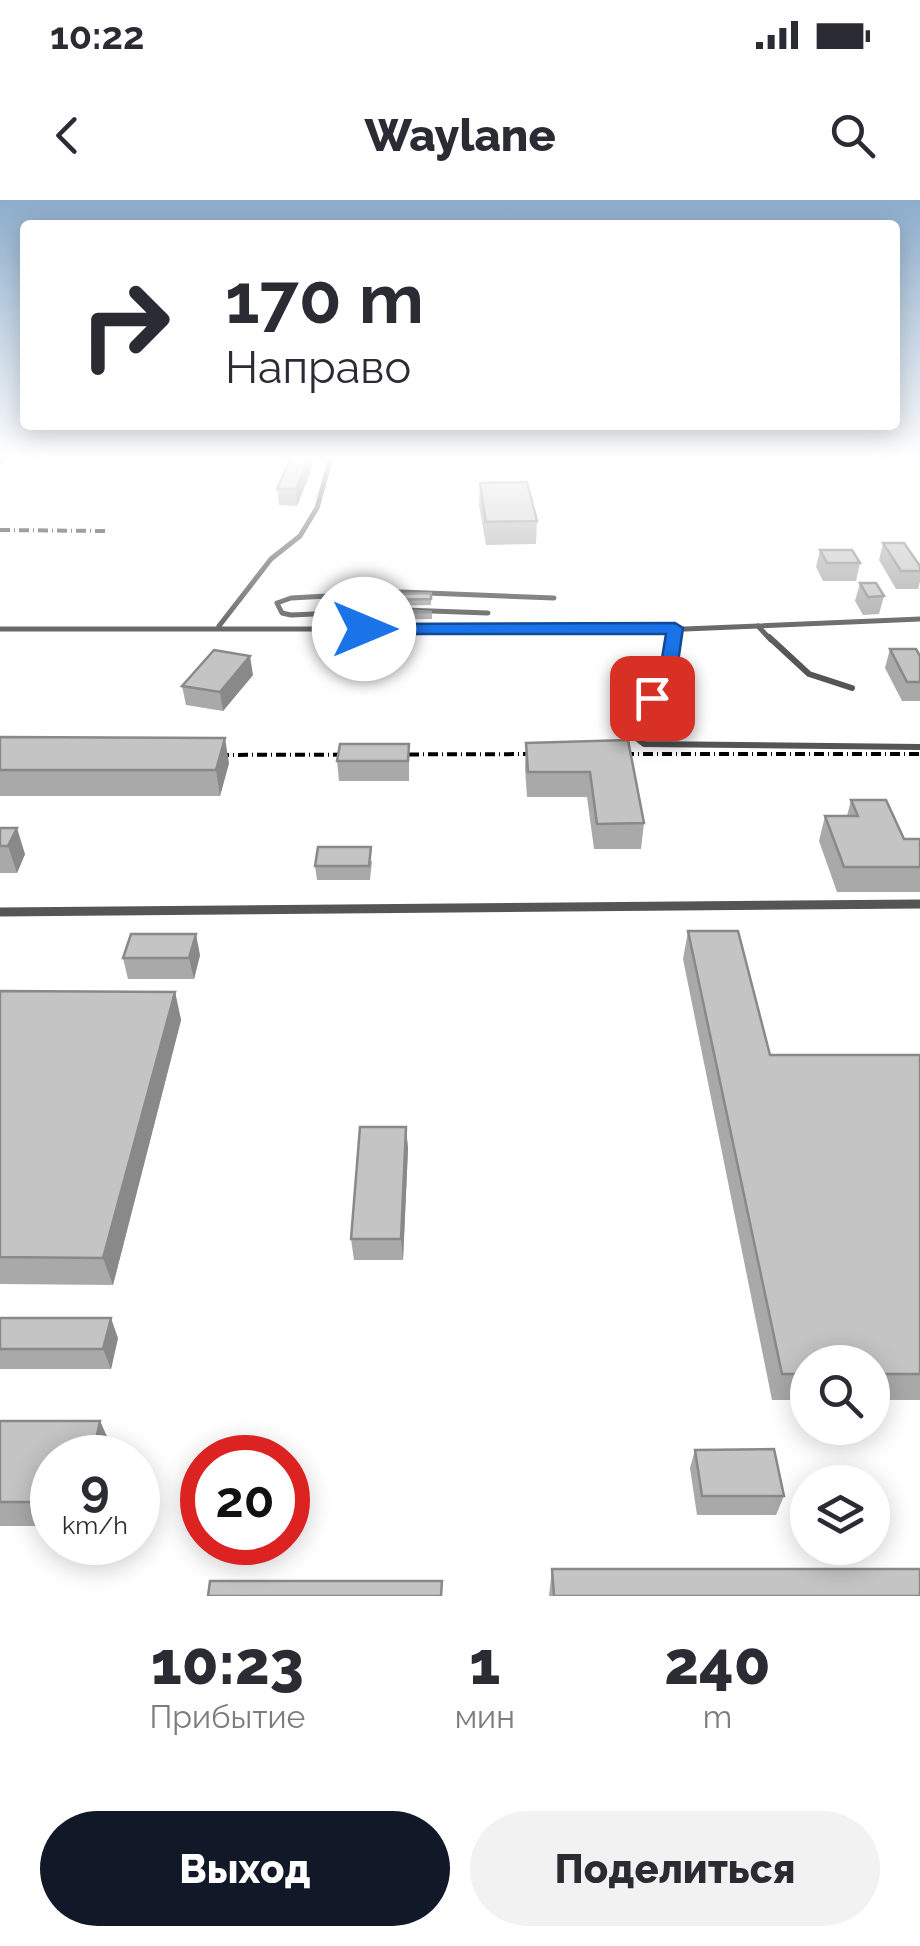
<!DOCTYPE html>
<html lang="ru">
<head>
<meta charset="utf-8">
<style>
	body { margin:0; font-family:Raleway,sans-serif; background:#f2f2f3; color:#2b2b33; height:100vh; display:flex; flex-direction:column; font-size:38px; white-space:nowrap }
	* { box-sizing:border-box; margin:0 }
	p { font-size:32px; color:#7c7c81 }
	.icon { flex:none; width:55px; height:55px; fill:none; stroke:currentColor; stroke-width:2; stroke-linecap:round; stroke-linejoin:round }
	.map { position:relative; height:1396px; overflow:hidden }
	.drawer { display:flex; flex-direction:column; background:#fff; flex:1 }
	.drawer>* { flex:none }
	.banner { position:absolute; left:20px; top:20px; width:880px; height:210px; border-radius:10px; box-shadow:0 5px 25px #0003; background:#fff; color:#2b2b33; overflow:hidden }
	.fabs { position:absolute; left:790px; top:1145px; display:grid; gap:20px }
	.fabs a { display:grid; place-items:center; width:100px; height:100px; border-radius:50%; background:#fff; box-shadow:0 5px 25px #0003; font-size:50px }
	.speed { position:absolute; left:30px; top:1235px; display:flex; gap:20px; font-size:50px; font-weight:700; text-align:center }
	.speed>* { display:grid; place-content:center; width:130px; height:130px; border-radius:50%; background:#fff; box-shadow:0 5px 25px #0003; line-height:1 }
	.speed small { font-size:25px; font-weight:400 }
	.speed .limit { border:15px solid #d22; background:#fff; color:#111 }
	.pin { position:absolute; display:grid; place-items:center; width:85px; height:85px; color:#fff; margin:-42px; border-radius:20px; box-shadow:0 5px 15px #0006 }
	.me { position:absolute; width:110px; margin:-55px; rotate:90deg; stroke-linejoin:round; filter:drop-shadow(0 0 8px #0008) }
	.turn { display:flex; align-items:center; gap:35px; height:210px; padding:0 40px; font-size:45px }
	.turn .icon { width:130px; height:130px; stroke-width:2.5 }
	.turn b { display:block; font-size:70px; line-height:85px }
	.eta { display:flex; justify-content:space-evenly; align-items:center; height:170px; text-align:center }
	.eta b { font-size:60px; font-weight:800; line-height:70px }
	.action { display:flex; gap:20px; margin-top:auto; padding:20px 40px }
	.action a { flex:1; height:115px; border-radius:60px; background:#111827; color:#fff; font-size:40px; font-weight:800; line-height:115px; text-align:center }
	.action a+a { background:#f2f2f3; color:#2b2b33 }
	.status { display:flex; justify-content:space-between; align-items:center; height:70px; padding:0 50px; background:#fff; direction:ltr }
	.status svg { height:28px; fill:currentColor }
	header { display:flex; justify-content:space-between; align-items:center; height:130px; padding:0 40px; background:#fff; font-size:45px; font-weight:800 }
	.map>svg:first-child { display:block }
	.lines { fill:none; stroke-linecap:round; stroke-linejoin:round }
	.lane-far2 { stroke:#555; stroke-width:5 }
	.lane-far1 { stroke:#555; stroke-width:6 }
	.lane { stroke:#555; stroke-width:9 }
	.rail { stroke:#000; stroke-width:4; stroke-dasharray:10 4 1 4; stroke-linecap:butt }
	.wall { fill:#a9a9a9 }
	.shaded-wall { fill:#898989 }
	.building { fill:#c4c4c4; stroke:#898989; stroke-width:2.5 }
	.route { fill:#1a73e8; stroke:#114b97; stroke-width:2.5 }
</style>
</head>
<body>
<div class="status"><b>10:22</b><svg viewBox="0 0 49 12"><path d="M0 12V9h3v3zM5 12V6h3v6zM10 12V3h3v9zM15 12V0h3v12zM26 1h20v11H26zM47 4h2v5h-2z"/></svg></div>
<header><svg class="icon" aria-label="back" viewBox="0 0 24 24"><path d="M15 5l-7 7 7 7"/></svg>Waylane<svg class="icon" aria-label="search" viewBox="0 0 24 24"><circle cx="10" cy="10" r="6"/><path d="M15 15l6 6"/></svg></header>
<div class="map">
<svg width="920" height="1396" viewBox="0 0 920 1396">
	<rect width="100%" height="100%" fill="#fff"/>
	<g class="lines">
		<g class="lane-far2">
			<polyline points="0,261 4,257"/>
			<polyline points="488,413 404,410 291,415 282,413 277,403 291,398 402,392 554,398"/>
			<polyline points="219,426 271,359 300,336 317,308 331,257"/>
			<polyline points="758,426 771,440"/>
			<polyline points="0,429 685,429 920,419"/>
			<polyline points="673,440 675,429"/>
		</g>
		<g class="lane-far1">
			<polyline points="674,437 667,476 633,518 630,533 644,544 920,547"/>
			<polyline points="769,437 809,474 852,488"/>
		</g>
		<polyline class="lane" points="0,712 920,704"/>
		<g class="rail">
			<polyline points="0,330 105,331"/>
			<polyline points="605,554 920,554"/>
			<polyline points="200,555 555,554"/>
		</g>
	</g>
	<g class="wall">
		<polygon points="291,257 312,257 313,266 297,306 279,305 277,289"/>
		<polygon points="480,283 537,321 536,344 486,345 479,305"/>
		<polygon points="883,343 920,366 920,382 918,389 896,389 879,360"/>
		<polygon points="820,350 860,363 856,381 823,381 816,367"/>
		<polygon points="860,383 884,396 879,414 863,415 855,401"/>
		<polygon points="431,393 431,405 334,407 334,396"/>
		<polygon points="432,412 432,419 333,420 332,414"/>
		<polygon points="890,449 920,456 920,501 902,501 885,468"/>
		<polygon points="253,475 223,511 186,505 182,486"/>
		<polygon points="0,537 229,563 220,596 0,596"/>
		<polygon points="628,540 644,623 641,649 594,649 587,597 527,597 525,568 526,543"/>
		<polygon points="409,544 409,581 339,581 337,561"/>
		<polygon points="851,600 904,639 920,639 920,692 837,692 819,641 825,616 847,616"/>
		<polygon points="0,628 25,654 17,673 0,673"/>
		<polygon points="372,661 370,680 317,680 315,666"/>
		<polygon points="688,731 770,855 920,855 920,1200 872,1200 872,1162 808,1162 808,1200 772,1200 683,759"/>
		<polygon points="200,755 194,779 128,779 123,758"/>
		<polygon points="0,791 175,792 181,820 113,1085 0,1084"/>
		<polygon points="406,927 408,949 403,1060 354,1060 351,1039"/>
		<polygon points="0,1118 118,1138 111,1169 0,1169"/>
		<polygon points="0,1221 100,1221 111,1246 52,1258 52,1326 0,1326"/>
		<polygon points="695,1250 784,1296 776,1315 697,1315 690,1268"/>
		<polygon points="552,1369 920,1396 549,1396"/>
	</g>
	<g class="shaded-wall">
		<polygon points="309,257 312,257 313,266 297,306 296,289"/>
		<polygon points="250,456 253,475 223,511 220,492"/>
		<polygon points="225,538 229,563 220,596 216,570"/>
		<polygon points="17,628 25,654 17,673 8,646"/>
		<polygon points="196,734 200,755 194,779 189,758"/>
		<polygon points="175,792 181,820 113,1085 103,1058"/>
		<polygon points="406,927 408,949 403,1060 401,1039"/>
		<polygon points="111,1118 118,1138 111,1169 103,1149"/>
		<polygon points="100,1221 111,1246 109,1258 92,1258"/>
	</g>
	<g class="building">
		<polygon points="291,257 309,257 296,289 277,289"/>
		<polygon points="527,282 537,321 486,322 480,283"/>
		<polygon points="883,343 904,343 920,366 920,371 901,371"/>
		<polygon points="820,350 852,350 860,363 827,363"/>
		<polygon points="860,383 876,383 884,396 868,397"/>
		<polygon points="431,393 431,399 333,401 334,396"/>
		<polygon points="404,410 432,412 332,414"/>
		<polygon points="890,449 916,449 920,456 920,482 907,482"/>
		<polygon points="214,450 250,456 220,492 182,486"/>
		<polygon points="0,537 225,538 216,570 0,570"/>
		<polygon points="628,540 644,623 597,624 590,572 528,572 526,543"/>
		<polygon points="340,544 409,544 408,561 337,561"/>
		<polygon points="851,600 886,600 904,639 920,639 920,667 844,667 825,616 858,616"/>
		<polygon points="0,628 17,628 8,646 0,646"/>
		<polygon points="318,647 371,647 369,666 315,666"/>
		<polygon points="688,731 738,731 770,855 920,855 920,1174 872,1174 872,1162 808,1162 808,1174 782,1174"/>
		<polygon points="131,734 196,734 189,758 123,758"/>
		<polygon points="0,791 175,792 103,1058 0,1057"/>
		<polygon points="360,927 406,927 401,1039 351,1039"/>
		<polygon points="0,1118 111,1118 103,1149 0,1149"/>
		<polygon points="0,1221 100,1221 92,1258 52,1258 52,1302 0,1302"/>
		<polygon points="774,1249 784,1296 702,1296 695,1250"/>
		<polygon points="552,1369 920,1369 920,1396 554,1396"/>
		<polygon points="210,1381 442,1381 441,1396 208,1396"/>
	</g>
	<linearGradient id="sky" x2="0" y2="1"><stop stop-color="#8cadcc"/><stop offset="0.57" stop-color="#fff"/><stop offset="1" stop-color="#fff" stop-opacity="0"/></linearGradient>
	<rect width="920" height="452" fill="url(#sky)"/>
	<polygon class="route" points="675,423 683,428 676,476 658,501 652,503 642,498 659,476 666,434 364,434 355,429 364,424"/>
</svg>
<div class="fabs">
<a><svg class="icon" aria-label="search" viewBox="0 0 24 24"><circle cx="10" cy="10" r="6"/><path d="M15 15l6 6"/></svg></a>
<a><svg class="icon" aria-label="layers" viewBox="0 0 24 24"><path d="M12 4l9 5-9 5-9-5zM3 14l9 5 9-5"/></svg></a>
</div>
<div class="speed"><div>9<small>km/h</small></div><div class="limit">20</div></div>
<div class="pin" style="left:652px;top:498px;background:#d93025"><svg class="icon" aria-label="arrive" viewBox="0 0 24 24"><path d="M6 21V4h12l-3 4 3 4H6"/></svg></div>
<svg class="me" style="left:364px;top:429px" viewBox="-20 -20 40 40"><circle r="19" fill="#fff"/><path d="M0-13L10 11 0 6-10 11z" fill="#1a73e8"/></svg>
<div class="banner">
<div class="turn"><svg class="icon" aria-label="right" viewBox="0 0 24 24"><path d="M7 20v-9h11M14 6l5 5-5 5"/></svg><div><b>170 m</b>Направо</div></div>
</div>
</div>
<section class="drawer">
<div class="eta">
<div><b>10:23</b><p>Прибытие</p></div>
<div><b>1</b><p>мин</p></div>
<div><b>240</b><p>m</p></div>
</div>
<div class="action"><a>Выход</a><a>Поделиться</a></div>
</section>
</body>
</html>
